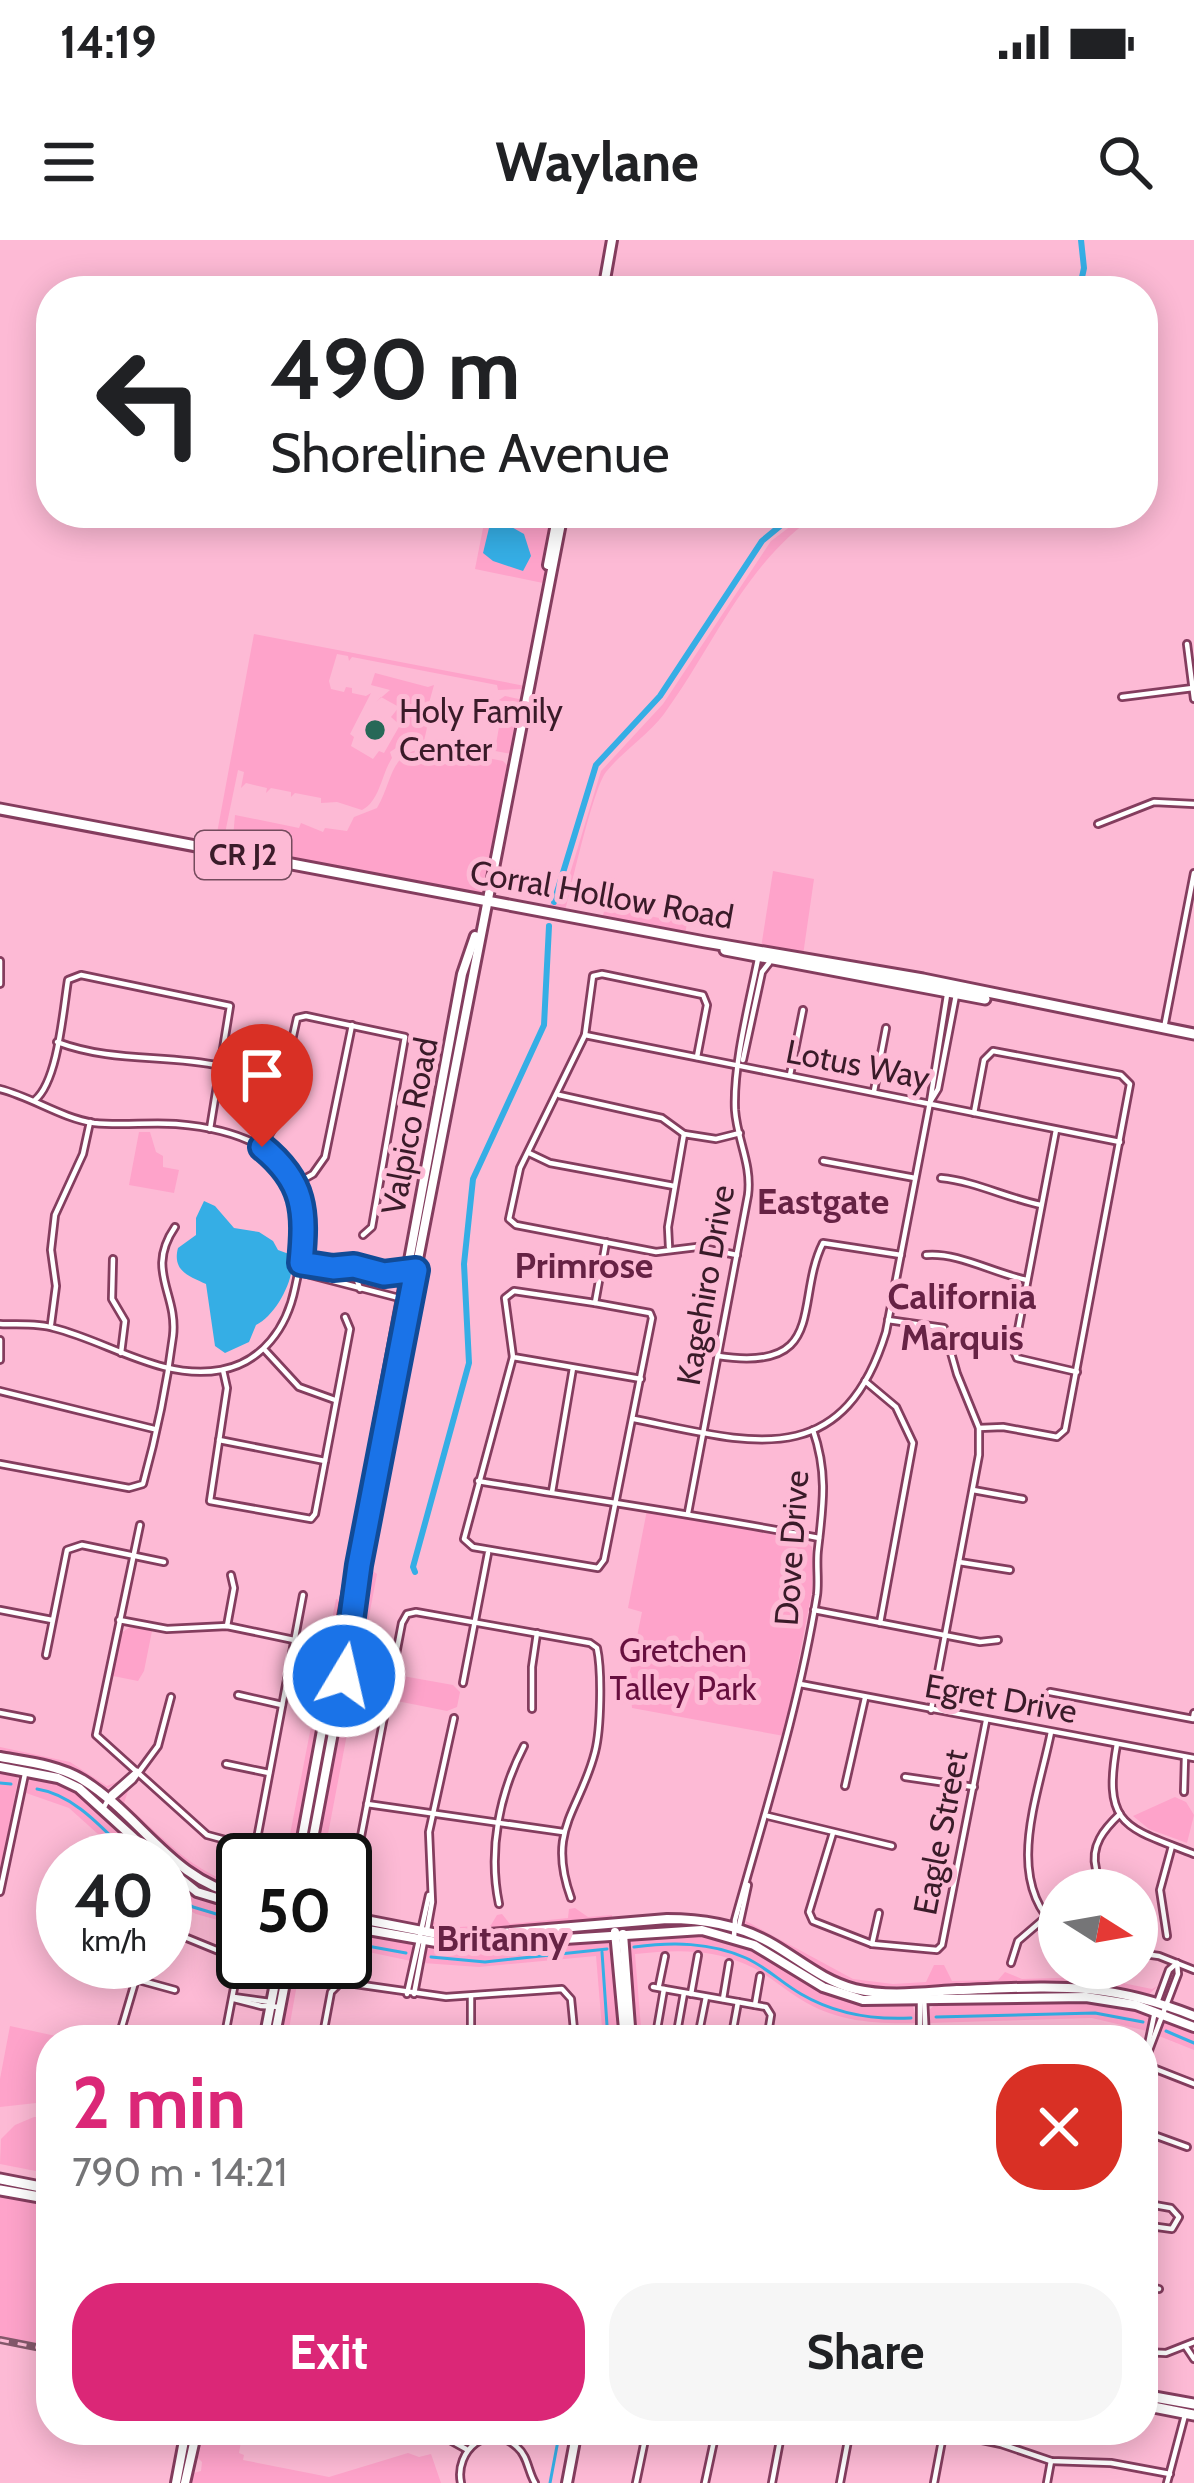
<!DOCTYPE html>
<html lang="en">
<head>
<meta charset="utf-8">
<style>
	body { margin:0; font-family:Cabin,sans-serif; background:#f6f6f6; color:#202124; height:100vh; display:flex; flex-direction:column; font-size:45px; white-space:nowrap }
	* { box-sizing:border-box; margin:0 }
	p { font-size:39px; color:#757577 }
	.icon { flex:none; width:66px; height:66px; fill:none; stroke:currentColor; stroke-width:2; stroke-linecap:round; stroke-linejoin:round }
	.map { position:relative; flex:1; overflow:hidden }
	.sheet { position:absolute; left:36px; top:1785px; width:1122px; height:420px; display:flex; flex-direction:column; background:#fff; border-radius:48px; box-shadow:0 6px 30px #0003 }
	.sheet>* { flex:none }
	.banner { position:absolute; left:36px; top:36px; width:1122px; height:252px; border-radius:48px; box-shadow:0 6px 30px #0003; background:#fff; color:#202124; overflow:hidden }
	.needle { width:78px; rotate:101deg }
	.tools { position:absolute; left:1038px; top:1629px; display:grid; gap:24px }
	.tools a { display:grid; place-items:center; width:120px; height:120px; border-radius:50%; background:#fff; box-shadow:0 6px 30px #0003; font-size:60px }
	.speed { position:absolute; left:36px; top:1593px; display:flex; gap:24px; font-size:60px; font-weight:700; text-align:center }
	.speed>* { display:grid; place-content:center; width:156px; height:156px; border-radius:50%; background:#fff; box-shadow:0 6px 30px #0003; line-height:1 }
	.speed small { font-size:30px; font-weight:400 }
	.speed .limit { border:6px solid #111; border-radius:18px; background:#fff; color:#111 }
	.pin { position:absolute; display:grid; place-items:center; width:102px; height:102px; color:#fff; margin:-123px -51px; border-radius:50% 50% 50% 0; rotate:-45deg; box-shadow:0 0 12px #0007 }
	.pin .icon { rotate:45deg }
	.me { position:absolute; width:132px; margin:-66px; rotate:9deg; stroke-linejoin:round; filter:drop-shadow(0 0 9px #0008) }
	.turn { display:flex; align-items:center; gap:42px; height:252px; padding:0 36px; font-size:54px }
	.turn .icon { width:156px; height:156px; stroke-width:2.5 }
	.turn b { display:block; font-size:84px; line-height:102px }
	.round { display:grid; place-items:center; flex:none; width:126px; height:126px; border-radius:48px; background:#f6f6f6 }
	.head { display:flex; align-items:center; justify-content:space-between; height:204px; padding:0 36px }
	h1 { font-size:72px; font-weight:700; line-height:90px; color:#db2777 }
	.cta { display:flex; gap:24px; margin-top:auto; padding:24px 36px }
	.cta a { flex:1; height:138px; border-radius:48px; background:#db2777; color:#fff; font-size:48px; font-weight:700; line-height:138px; text-align:center }
	.cta a+a { background:#f6f6f6; color:#202124 }
	.status { display:flex; justify-content:space-between; align-items:center; height:84px; padding:0 60px; background:#fff; direction:ltr }
	.status svg { height:33px; fill:currentColor }
	header { display:flex; justify-content:space-between; align-items:center; height:156px; padding:0 36px; background:#fff; font-size:54px; font-weight:700 }
	.map>svg:first-child { display:block }
	.green { fill:#fea3ca }
	.water { fill:#35aee5 }
	.lines { fill:none; stroke-linecap:round; stroke-linejoin:round }
	.stream { stroke:#35aee5; stroke-width:3 }
	.canal { stroke:#35aee5; stroke-width:6 }
	.street-casing { stroke:#843d5e; stroke-width:10 }
	.secondary-casing { stroke:#843d5e; stroke-width:14 }
	.primary-casing { stroke:#843d5e; stroke-width:15 }
	.street { stroke:#fff; stroke-width:4.5 }
	.secondary { stroke:#fff; stroke-width:8 }
	.primary { stroke:#fff; stroke-width:9 }
	.rail-casing { stroke:#84586b; stroke-width:8 }
	.rail { stroke:#fdbad5; stroke-width:3; stroke-dasharray:9; stroke-linecap:butt }
	.route-casing { stroke:#114b97; stroke-width:30 }
	.route { stroke:#1a73e8; stroke-width:21 }
	.poi-dot { fill:#276857; stroke:#fdbad5; stroke-width:4.5 }
	.labels { text-anchor:middle; stroke-width:10; stroke-linejoin:round; paint-order:stroke }
	.shield { fill:#fdbad5; stroke:#744b5d; stroke-width:3 }
	.shield-label { font-size:30px; font-weight:bold; fill:#3a1b29 }
	.poi-label { font-size:33px; fill:#3a1b29; stroke:#fdbad5; text-anchor:start }
	.street-label { font-size:33px; fill:#3a1b29; stroke:#fdbad5 }
	.park-label { font-size:33px; fill:#670f3f; stroke:#fdbad5 }
	.neighbourhood-label { font-size:36px; font-weight:bold; fill:#624; stroke:#fdbad5 }
</style>
</head>
<body>
<div class="status"><b>14:19</b><svg viewBox="0 0 49 12"><path d="M0 12V9h3v3zM5 12V6h3v6zM10 12V3h3v9zM15 12V0h3v12zM26 1h20v11H26zM47 4h2v5h-2z"/></svg></div>
<header><svg class="icon" aria-label="menu" viewBox="0 0 24 24"><path d="M4 6h16M4 12h16M4 18h16"/></svg>Waylane<svg class="icon" aria-label="search" viewBox="0 0 24 24"><circle cx="10" cy="10" r="6"/><path d="M15 15l6 6"/></svg></header>
<div class="map">
<svg width="1194" height="2243" viewBox="0 0 1194 2243">
	<rect width="100%" height="100%" fill="#fdbad5"/>
	<g class="green">
		<polygon points="486,273 516,273 552,282 543,343 475,329"/>
		<path d="M808 273H820C747 319 714 406 664 474 647 496 623 511 606 532 593 549 571 647 565 672L548 670 551 662 559 664 562 660 601 531 663 464 771 301Z"/>
		<path d="M254 394 525 446 524 449 498 450 497 445 352 417 349 421 348 416 337 414 329 441 331 449 344 452 346 447 352 448V453L366 456 371 453 350 494 354 497 351 506 373 519 379 511 384 513 400 485 391 477 399 467 381 457 376 462 390 450 371 445 375 433 428 447 434 445 424 481 428 483 424 501 414 503 411 498 390 512 392 518C381 535 380 561 362 570L337 562 321 563V558L295 553 291 557V552L271 548 266 553 267 548 246 543 241 548 244 532 238 530 223 603 219 607 209 605 217 593Z"/>
		<polygon points="505,456 519,459 521,463 512,514 490,510 495,510 499,487 495,484 500,483 504,462 499,460"/>
		<path d="M436 508 503 521 509 527 483 654 232 609 235 575 299 588 301 583 323 592 325 588 347 591 354 577 377 568C395 537 388 508 436 508Z"/>
		<polygon points="773,631 814,639 803,715 761,708"/>
		<polygon points="605,668 687,683 685,695 602,679"/>
		<polygon points="139,892 150,892 156,912 163,916 163,927 179,930 174,953 129,945"/>
		<polygon points="647,1270 805,1301 812,1307 812,1351 784,1496 632,1468 629,1436 642,1372 628,1368"/>
		<polygon points="365,1326 377,1334 360,1424 374,1429 373,1433 357,1429 352,1424"/>
		<polygon points="336,1359 342,1360 293,1620 285,1620"/>
		<polygon points="130,1387 152,1391 144,1431 138,1441 113,1436 121,1393"/>
		<polygon points="397,1435 453,1445 460,1452 457,1467 447,1471 392,1460"/>
		<polygon points="352,1442 371,1445 370,1448 356,1447 323,1620 314,1620 347,1448"/>
		<polygon points="335,1452 337,1453 304,1620"/>
		<polygon points="0,1507 70,1522 107,1546 119,1541 104,1551 72,1530 0,1513"/>
		<polygon points="0,1530 14,1533 18,1539 0,1634"/>
		<path d="M35 1537C85 1548 117 1586 153 1620H127L69 1568 26 1553 29 1541Z"/>
		<path d="M129 1548 124 1563C162 1596 192 1634 243 1646V1652L197 1636 120 1566 119 1559Z"/>
		<polygon points="1175,1557 1186,1562 1194,1575 1187,1603 1149,1589 1133,1576"/>
		<polygon points="180,1647 214,1663 243,1669 243,1687 196,1674 167,1658"/>
		<path d="M575 1668 588 1677 612 1675V1681C575 1684 459 1702 432 1686L431 1682 460 1687 491 1685 497 1675 502 1674 510 1684 568 1678 569 1669Z"/>
		<polygon points="744,1680 853,1739 893,1744 926,1742 934,1725 944,1725 952,1741 998,1740 1005,1732 1022,1739 1093,1737 1152,1749 1158,1746 1148,1755 1078,1743 863,1747 824,1733 748,1688"/>
		<polygon points="345,1689 409,1703 413,1709 411,1721 345,1707"/>
		<path d="M695 1693C760 1704 776 1731 830 1755 857 1766 885 1764 913 1766L917 1783C876 1784 836 1782 800 1759 782 1748 765 1732 745 1724 709 1708 673 1710 635 1714L642 1800H636L629 1698Z"/>
		<polygon points="608,1699 613,1704 621,1800 603,1800 596,1716 479,1727 423,1723 425,1711 431,1707 476,1709"/>
		<polygon points="294,1722 301,1722 287,1800 280,1800"/>
		<polygon points="1085,1760 1145,1771 1150,1776 1147,1791 1092,1778 930,1783 929,1770 936,1764"/>
		<polygon points="1171,1781 1194,1791 1194,1810 1159,1796 1162,1784"/>
		<polygon points="10,1786 74,1800 51,1800 51,1858 45,1862 0,1867 0,1839"/>
		<polygon points="34,1877 51,1877 51,1917 46,1933 0,1924 1,1899 15,1885"/>
		<polygon points="0,1955 51,1965 51,2107 0,2097"/>
		<polygon points="202,2190 243,2190 239,2213 244,2215 243,2220 329,2237 408,2213 419,2217 431,2214 441,2243 192,2243 194,2233 201,2231 202,2222 197,2217"/>
	</g>
	<g class="water">
		<polygon points="499,280 524,294 531,316 523,331 493,321 483,313 489,288"/>
		<path d="M204 961 215 966 234 988 259 992 273 1001 278 1010 289 1014 292 1021C294 1041 275 1076 256 1085L249 1102 225 1113 215 1106 206 1044C189 1036 172 1031 178 1008L196 995V978Z"/>
	</g>
	<g class="lines">
		<g class="stream">
			<polyline points="0,1543 11,1544"/>
			<path d="M37 1549C77 1555 107 1594 135 1620"/>
			<polyline points="175,1656 193,1667 243,1682"/>
			<polyline points="345,1702 406,1713"/>
			<path d="M634 1707C672 1702 710 1702 746 1718 766 1727 782 1743 801 1754 835 1774 872 1780 911 1778"/>
			<polyline points="602,1712 608,1800"/>
			<polyline points="431,1717 485,1722 607,1709"/>
			<polyline points="936,1777 1095,1773 1143,1782"/>
			<polyline points="1166,1791 1194,1803"/>
			<polyline points="550,2243 560,2190"/>
		</g>
		<g class="canal">
			<polyline points="1079,51 1084,28 1081,0"/>
			<polyline points="554,662 596,525 660,456 762,301 796,273"/>
			<polyline points="415,1332 413,1327 469,1123 464,1024 473,939 544,785 549,686"/>
		</g>
		<g class="street-casing">
			<g id="street">
				<polyline points="1187,404 1194,459"/>
				<polyline points="1122,457 1193,448"/>
				<polyline points="1098,584 1154,562 1194,564"/>
				<polyline points="0,721 0,744"/>
				<polyline points="1164,788 1194,633"/>
				<polyline points="585,795 1120,902"/>
				<path d="M57 802C114 823 163 814 221 826"/>
				<polyline points="697,817 707,765 703,755 602,734 593,736 585,795 520,928 509,979 516,985 656,1012 697,1007 737,1015"/>
				<polyline points="743,820 762,732 769,723"/>
				<polyline points="790,835 803,770"/>
				<path d="M0 849C32 857 61 878 94 883 121 886 149 882 176 884 287 893 319 942 295 1048 287 1087 263 1122 221 1130 163 1141 107 1101 54 1088 38 1083 17 1085 0 1084"/>
				<polyline points="874,851 886,788"/>
				<polyline points="559,855 662,878 684,894"/>
				<path d="M35 860C58 841 63 771 68 740L81 735 230 766 210 889"/>
				<polyline points="930,862 947,755"/>
				<polyline points="974,873 984,820 993,811 1121,835 1130,844 1065,1190 1057,1197 1003,1187 979,1188"/>
				<polyline points="1056,890 1014,1111 1017,1118 1077,1132"/>
				<polyline points="263,905 272,890 297,778 306,776 405,797 372,987 363,995"/>
				<polyline points="529,913 550,923 674,946"/>
				<polyline points="823,921 915,938"/>
				<path d="M941 938C974 941 1007 958 1041 965"/>
				<polyline points="297,943 313,934 325,917 352,785"/>
				<polyline points="669,1007 668,987 684,894 716,899 740,893"/>
				<path d="M926 1015C958 1012 993 1033 1027 1040"/>
				<polyline points="113,1019 112,1059 125,1081 121,1113"/>
				<polyline points="301,1023 333,1028 369,1025 389,1032 404,1031"/>
				<polyline points="299,1032 403,1059"/>
				<polyline points="360,1049 356,1037 360,1027 389,1032"/>
				<polyline points="595,1063 514,1051 505,1058 513,1117 641,1139"/>
				<polyline points="888,1080 944,1088 957,1134 979,1188 979,1215 931,1470"/>
				<polyline points="51,1084 56,1046 51,1010 55,975 83,914 90,882"/>
				<polyline points="0,1100 0,1120"/>
				<polyline points="264,1109 299,1147 335,1160"/>
				<path d="M718 1116C829 1133 794 1061 823 1003L901 1015"/>
				<polyline points="513,1117 464,1299 473,1307 598,1328 604,1320 652,1078 650,1073 595,1063 606,1002"/>
				<polyline points="223,1130 227,1148 210,1261 311,1279 315,1274 350,1089 345,1077"/>
				<polyline points="865,1141 896,1167 913,1203 880,1383"/>
				<polyline points="0,1151 154,1189"/>
				<path d="M634 1179C748 1202 842 1235 886 1092L930 862 938 849 956 755"/>
				<polyline points="219,1200 325,1221"/>
				<path d="M0 1224 129 1248 143 1244C156 1197 167 1144 173 1096 178 1053 145 1031 175 987"/>
				<path d="M478 1241C592 1260 706 1276 819 1298"/>
				<polyline points="973,1250 1023,1259"/>
				<polyline points="552,1252 573,1128"/>
				<path d="M688 1273 748 955C752 924 737 900 735 870 733 825 749 764 758 719"/>
				<polyline points="140,1285 96,1495 207,1595 255,1608"/>
				<polyline points="959,1322 1010,1330"/>
				<polyline points="0,1370 52,1380"/>
				<polyline points="814,1370 980,1402 998,1400"/>
				<polyline points="119,1380 167,1389 227,1386 294,1400"/>
				<polyline points="227,1386 234,1348 231,1335"/>
				<polyline points="46,1415 67,1310 82,1305 164,1322"/>
				<polyline points="334,1430 391,1442"/>
				<polyline points="334,1433 391,1442"/>
				<polyline points="463,1443 488,1313"/>
				<polyline points="800,1444 1194,1518"/>
				<polyline points="1050,1452 1193,1479 1194,1473"/>
				<polyline points="238,1455 282,1465"/>
				<polyline points="532,1469 532,1427 537,1393"/>
				<polyline points="0,1473 31,1479"/>
				<path d="M1051 1492C1039 1554 1002 1641 1059 1690"/>
				<path d="M1117 1504C1102 1587 1126 1587 1194 1614"/>
				<polyline points="226,1524 269,1533"/>
				<polyline points="905,1537 974,1547"/>
				<polyline points="845,1546 865,1458"/>
				<polyline points="1184,1552 1185,1517"/>
				<polyline points="109,1561 133,1540 158,1506 171,1457"/>
				<polyline points="367,1564 563,1592"/>
				<polyline points="103,1569 111,1554 137,1531"/>
				<polyline points="768,1576 892,1606"/>
				<polyline points="833,1593 809,1672 813,1681 872,1704 937,1710 942,1705 986,1481"/>
				<polyline points="253,1620 303,1355"/>
				<path d="M1096 1629C1090 1606 1104 1589 1120 1574"/>
				<path d="M357 1648 354 1633 402 1383 407 1374 416 1372 590 1403 597 1408C602 1431 601 1489 595 1512 580 1571 546 1589 571 1658"/>
				<polyline points="0,1652 25,1534"/>
				<polyline points="165,1653 178,1638"/>
				<path d="M499 1664C488 1611 499 1554 524 1506"/>
				<polyline points="739,1686 748,1645"/>
				<polyline points="165,1689 236,1718 238,1727 224,1800"/>
				<polyline points="427,1690 432,1662 429,1592 454,1478"/>
				<polyline points="1167,1696 1160,1650 1172,1606"/>
				<path d="M734 1697 735 1680C765 1572 799 1467 817 1355 819 1340 816 1324 818 1309 823 1265 828 1233 813 1190"/>
				<polyline points="872,1704 879,1673"/>
				<polyline points="1137,1713 1159,1716 1194,1730"/>
				<polyline points="1011,1723 1018,1701 1046,1677"/>
				<polyline points="135,1739 175,1750"/>
				<polyline points="659,1745 665,1716"/>
				<polyline points="653,1747 766,1767 771,1775 767,1800"/>
				<polyline points="407,1754 429,1655"/>
				<polyline points="414,1754 424,1701"/>
				<polyline points="691,1754 698,1715"/>
				<polyline points="471,1756 471,1800"/>
				<polyline points="234,1757 270,1762"/>
				<polyline points="920,1757 920,1800"/>
				<polyline points="924,1757 926,1800"/>
				<polyline points="234,1759 261,1766 281,1767"/>
				<polyline points="723,1759 729,1723"/>
				<polyline points="1158,1760 1169,1730 1177,1723"/>
				<polyline points="755,1765 760,1736"/>
				<polyline points="699,1792 706,1757"/>
				<polyline points="121,1793 151,1800"/>
				<polyline points="649,1794 679,1800"/>
				<polyline points="656,1795 664,1749"/>
				<polyline points="767,1796 787,1800"/>
				<polyline points="676,1798 684,1753"/>
				<polyline points="118,1800 141,1722"/>
				<polyline points="322,1800 331,1752 341,1742 446,1757 562,1749 571,1759 575,1800"/>
				<polyline points="731,1800 738,1762"/>
				<polyline points="1143,1824 1194,1844"/>
				<polyline points="1144,1824 1155,1771"/>
				<polyline points="1143,1826 1178,1734 1177,1723"/>
				<polyline points="1143,1891 1187,1907"/>
				<polyline points="1143,1931 1150,1892"/>
				<polyline points="1143,1963 1171,1968 1179,1977 1172,1989 1143,1985"/>
				<polyline points="1143,2045 1159,2049"/>
				<polyline points="1186,2107 1194,2119"/>
				<polyline points="1143,2112 1166,2113 1194,2102"/>
				<polyline points="443,2190 448,2199 466,2209"/>
				<polyline points="944,2192 1001,2204 1051,2221 1111,2223 1170,2234"/>
				<path d="M461 2243C454 2211 489 2180 517 2207 528 2216 528 2232 535 2243"/>
				<polyline points="636,2243 647,2190"/>
				<polyline points="705,2243 714,2201"/>
				<polyline points="772,2243 782,2190"/>
				<polyline points="840,2243 850,2190"/>
				<polyline points="934,2243 944,2190"/>
				<polyline points="1047,2243 1051,2221"/>
				<polyline points="1167,2243 1185,2175"/>
			</g>
		</g>
		<g class="secondary-casing">
			<g id="secondary">
				<polyline points="603,51 612,0"/>
				<polyline points="548,325 558,273"/>
				<path d="M0 1517C28 1522 58 1525 83 1540 141 1576 172 1641 243 1656"/>
				<polyline points="0,1527 58,1538 79,1548 158,1620"/>
				<polyline points="298,1620 462,734 475,696"/>
				<polyline points="309,1620 345,1429 360,1318 563,273"/>
				<polyline points="165,1626 197,1652 243,1666"/>
				<path d="M345 1676 453 1697 667 1679C705 1679 741 1685 774 1705 801 1721 824 1741 855 1749 888 1757 924 1752 957 1750 1051 1747 1104 1740 1194 1776"/>
				<polyline points="345,1686 459,1706 702,1690 754,1705 823,1747 863,1760 1086,1757 1136,1765 1194,1787"/>
				<polyline points="615,1692 625,1800"/>
				<polyline points="623,1694 631,1800"/>
				<polyline points="264,1800 279,1722"/>
				<polyline points="274,1800 289,1722"/>
				<polyline points="176,2243 186,2190"/>
				<polyline points="185,2243 197,2190"/>
				<polyline points="567,2243 577,2190"/>
			</g>
		</g>
		<g class="primary-casing">
			<g id="primary">
				<polyline points="0,569 705,702 923,739 1194,794"/>
				<polyline points="725,710 985,759"/>
				<polyline points="0,1939 51,1949"/>
				<polyline points="0,1950 51,1959"/>
				<polyline points="1143,2155 1194,2164"/>
				<polyline points="1143,2165 1194,2175"/>
			</g>
		</g>
		<use href="#street" class="street"/>
		<use href="#secondary" class="secondary"/>
		<use href="#primary" class="primary"/>
		<g class="rail-casing">
			<polyline id="rail" points="0,2100 51,2110"/>
		</g>
		<use href="#rail" class="rail"/>
	</g>
	<g class="lines">
		<g class="route-casing">
			<path id="route" d="M262 907C305 942 306 971 301 1023L333 1028 354 1026 384 1034 416 1030 359 1325 344 1436"/>
		</g>
		<use href="#route" class="route"/>
	</g>
	<circle class="poi-dot" cx="375" cy="490" r="12"/>
	<g class="labels">
		<rect class="shield" x="195" y="591" width="96" height="48" rx="9"/>
		<g class="shield-label">
			<text x="243" y="625">CR J2</text>
		</g>
		<g class="poi-label">
			<text x="399" y="483">Holy Family<tspan x="399" dy="38">Center</tspan></text>
		</g>
		<g class="street-label">
			<text transform="translate(602 654) rotate(10)" y="12">Corral Hollow Road</text>
			<text transform="translate(858 824) rotate(11)" y="12">Lotus Way</text>
			<text transform="translate(409 886) rotate(-79)" y="12">Valpico Road</text>
			<text transform="translate(705 1045) rotate(-80)" y="12">Kagehiro Drive</text>
			<text transform="translate(791 1308) rotate(-86)" y="12">Dove Drive</text>
			<text transform="translate(1001 1458) rotate(10)" y="12">Egret Drive</text>
			<text transform="translate(940 1592) rotate(-79)" y="12">Eagle Street</text>
		</g>
		<g class="park-label">
			<text x="683" y="1422">Gretchen<tspan x="683" dy="38">Talley Park</tspan></text>
		</g>
		<g class="neighbourhood-label">
			<text x="823" y="974">Eastgate</text>
			<text x="584" y="1038">Primrose</text>
			<text x="962" y="1069">California<tspan x="962" dy="41">Marquis</tspan></text>
			<text x="502" y="1711">Britanny</text>
		</g>
	</g>
</svg>
<div class="tools">
<a><svg class="needle" viewBox="-14 -14 28 28"><path d="M0-13l5 13h-10z" fill="#e53935"/><path d="M0 13l5-13h-10z" fill="#757577"/></svg></a>
</div>
<div class="speed"><div>40<small>km/h</small></div><div class="limit">50</div></div>
<div class="pin" style="left:262px;top:907px;background:#d93025"><svg class="icon" aria-label="arrive" viewBox="0 0 24 24"><path d="M6 21V4h12l-3 4 3 4H6"/></svg></div>
<svg class="me" style="left:344px;top:1436px" viewBox="-20 -20 40 40"><circle r="17" fill="#1a73e8" stroke="#fff" stroke-width="3"/><path d="M0-11L8 9 0 5-8 9z" fill="#fff"/></svg>
<div class="banner">
<div class="turn"><svg class="icon" aria-label="left" viewBox="0 0 24 24"><path d="M17 20v-9H6M10 6l-5 5 5 5"/></svg><div><b>490 m</b>Shoreline Avenue</div></div>
</div>
<section class="sheet">
<div class="head"><div><h1>2 min</h1><p>790 m · 14:21</p></div><a class="round" style="background:#d93025;color:#fff"><svg class="icon" aria-label="close" viewBox="0 0 24 24"><path d="M6 6l12 12M18 6L6 18"/></svg></a></div>
<div class="cta"><a>Exit</a><a>Share</a></div>
</section>
</div>
</body>
</html>
